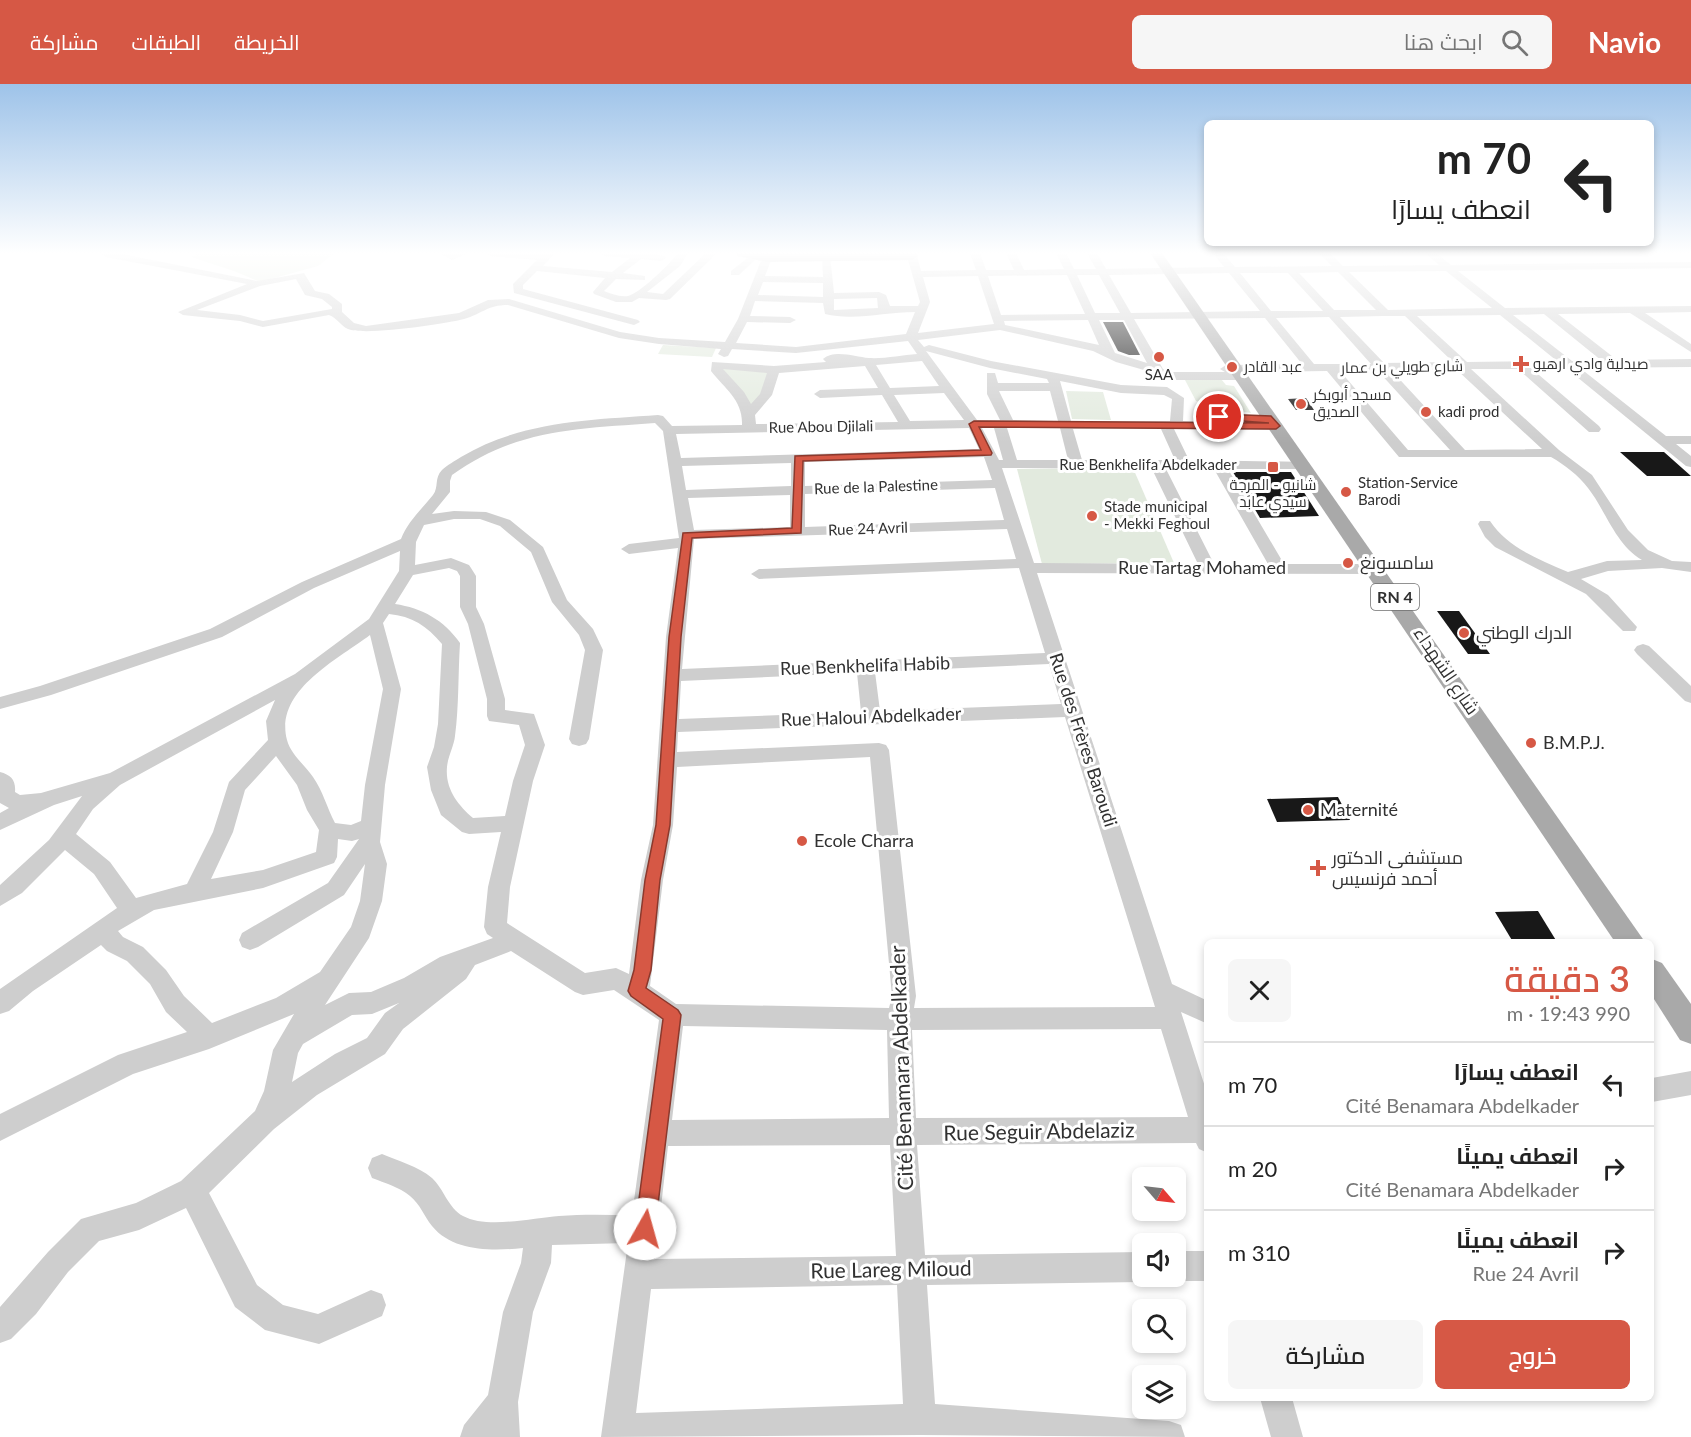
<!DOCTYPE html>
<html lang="ar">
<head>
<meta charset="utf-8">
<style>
	body { margin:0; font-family:Lato,Cairo,sans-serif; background:#f6f6f6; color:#222; direction:rtl; height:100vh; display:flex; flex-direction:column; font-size:22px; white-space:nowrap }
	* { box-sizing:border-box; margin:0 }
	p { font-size:20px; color:#767676 }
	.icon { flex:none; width:33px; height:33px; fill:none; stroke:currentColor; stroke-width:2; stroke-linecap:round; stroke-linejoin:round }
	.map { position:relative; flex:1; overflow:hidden; direction:ltr }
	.side { position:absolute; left:1204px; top:855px; width:450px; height:462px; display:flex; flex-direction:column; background:#fff; border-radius:9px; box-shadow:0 3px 9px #0003; direction:rtl }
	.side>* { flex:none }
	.top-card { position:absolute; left:1204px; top:36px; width:450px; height:126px; border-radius:9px; box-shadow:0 3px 9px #0003; direction:rtl; background:#fff; color:#222; overflow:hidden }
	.needle { width:39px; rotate:118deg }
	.tools { position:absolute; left:1132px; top:1083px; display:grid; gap:12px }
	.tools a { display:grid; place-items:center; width:54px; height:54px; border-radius:9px; background:#fff; box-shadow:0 3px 9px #0003; font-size:30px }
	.pin { position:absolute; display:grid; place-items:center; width:51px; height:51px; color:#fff; margin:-26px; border:3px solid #fff; border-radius:50%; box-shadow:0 2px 6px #0007 }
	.me { position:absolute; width:66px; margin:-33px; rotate:7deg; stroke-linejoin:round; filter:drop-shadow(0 0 4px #0008) }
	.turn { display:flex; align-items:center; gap:21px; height:126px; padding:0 24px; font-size:27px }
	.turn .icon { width:78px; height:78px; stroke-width:2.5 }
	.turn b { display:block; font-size:42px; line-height:51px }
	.round { display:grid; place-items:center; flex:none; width:63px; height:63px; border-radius:9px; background:#f6f6f6 }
	.head { display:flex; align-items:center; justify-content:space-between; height:102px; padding:0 24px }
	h1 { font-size:36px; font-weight:600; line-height:45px; color:#d65845 }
	.button { display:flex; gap:12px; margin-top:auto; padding:12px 24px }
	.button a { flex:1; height:69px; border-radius:9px; background:#d65845; color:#fff; font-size:24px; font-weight:600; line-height:69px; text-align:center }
	.button a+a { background:#f6f6f6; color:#222 }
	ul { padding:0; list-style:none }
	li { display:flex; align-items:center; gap:18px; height:84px; padding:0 24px; border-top:2px solid #e0e0e0 }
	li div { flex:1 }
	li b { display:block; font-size:22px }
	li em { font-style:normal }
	header { display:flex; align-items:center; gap:36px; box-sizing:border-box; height:84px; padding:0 30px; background:#d65845; color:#fff }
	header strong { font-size:28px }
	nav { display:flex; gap:33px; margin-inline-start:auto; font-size:21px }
	.search { width:420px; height:54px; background:#f6f6f6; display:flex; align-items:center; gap:15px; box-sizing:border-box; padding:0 21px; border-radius:9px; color:#767676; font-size:22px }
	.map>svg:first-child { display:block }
	.green { fill:#e2eade }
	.building { fill:#181818 }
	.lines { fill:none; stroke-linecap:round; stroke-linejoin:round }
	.minor { fill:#cecece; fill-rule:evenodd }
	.major { fill:#a9a9a9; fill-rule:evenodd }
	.route { fill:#d65845; stroke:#8b392d; stroke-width:1.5 }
	.poi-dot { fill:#d65845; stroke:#fff; stroke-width:2 }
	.labels { text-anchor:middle; stroke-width:6; stroke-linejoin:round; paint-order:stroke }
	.far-poi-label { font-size:15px; fill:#313131; stroke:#fff; text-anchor:start }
	.far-street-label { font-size:15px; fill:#313131; stroke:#fff }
	.shield { fill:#fff; stroke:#6f6f6f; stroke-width:1.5 }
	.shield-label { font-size:16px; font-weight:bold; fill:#313131 }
	.poi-label { font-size:18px; fill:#313131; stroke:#fff; text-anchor:start }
	.street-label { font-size:18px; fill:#313131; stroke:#fff }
	.near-street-label { font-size:21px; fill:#313131; stroke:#fff }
</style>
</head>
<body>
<header>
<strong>Navio</strong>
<div class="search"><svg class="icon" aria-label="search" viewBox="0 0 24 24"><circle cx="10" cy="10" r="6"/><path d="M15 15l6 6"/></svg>ابحث هنا</div>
<nav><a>الخريطة</a><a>الطبقات</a><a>مشاركة</a></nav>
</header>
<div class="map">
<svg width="1691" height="1353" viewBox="0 0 1691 1353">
	<rect width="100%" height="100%" fill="#fff"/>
	<g class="green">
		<polygon points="199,169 335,169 318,182 260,198 234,187 191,173"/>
		<polygon points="663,261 716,264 712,273 658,270"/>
		<polygon points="720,283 772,287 763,311 754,321 747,319"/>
		<polygon points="1221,295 1226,301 1234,302 1251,329 1224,325 1224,323 1196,317 1185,296"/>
		<polygon points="1066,307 1103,308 1111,336 1072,335"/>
		<polygon points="1133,384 1174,479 1042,480 1017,385"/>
	</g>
	<g class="building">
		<polygon points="1103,238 1123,238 1140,271 1129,271 1118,267"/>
		<polygon points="1306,314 1314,326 1296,326 1288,315"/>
		<polygon points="1620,368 1664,368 1691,392 1647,392"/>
		<polygon points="1233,388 1291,388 1319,432 1260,434"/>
		<polygon points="1437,527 1459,527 1490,570 1468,570"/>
		<polygon points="1338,713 1350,736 1277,738 1267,715"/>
		<polygon points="1538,827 1557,858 1513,858 1495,828"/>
	</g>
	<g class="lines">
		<g class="minor">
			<path d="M117 169 257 197 304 189 315 207 329 210 342 220V228L354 239 366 242 459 229 488 216 509 215 620 248 659 254 725 258 738 235 762 174 767 171 772 174 765 192 823 193 822 173 830 171 834 209 879 208 886 211 890 222H918L920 218 907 172 912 169 917 172 921 187 976 186 970 169H980L986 186H1014L1007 171 1008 169H1016L1024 186 1064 185 1056 169H1066L1074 185H1096L1087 169H1097L1106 185 1224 183 1213 169H1223L1235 183 1332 182 1319 169H1330L1343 182 1439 181 1425 169H1436L1451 181 1691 178V184L1458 187 1505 224 1691 222V228L1645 229 1691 260V268L1630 229 1558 230 1617 276 1691 275V283L1580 284 1666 352H1691V360H1676L1691 372V383L1686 382 1566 284 1532 285 1599 342 1601 345 1599 348H1589L1518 285H1471L1559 366 1592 391 1628 446 1648 466 1672 477 1691 478V488L1662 484 1608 487 1581 495 1608 511 1637 543 1635 547H1623L1586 510 1495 463 1485 453 1478 440 1480 437H1490C1508 464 1538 475 1568 488L1607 477 1642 476C1615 460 1606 427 1588 404 1578 391 1565 381 1551 373H1399L1327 287 1241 288 1247 292 1241 296H1167L1144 286 1116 278 1093 267 1000 246 918 256 924 263 929 261 991 277 1121 301 1167 303 1184 314 1183 337 1281 339 1283 342 1276 346 1174 345 1189 376 1308 378 1310 381 1303 385H1228L1284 480H1376L1384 485 1376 490 1037 489 1172 900 1208 917V940L1181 928 1208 1012V1069L1199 1065 1196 1059 917 1061 925 1171 1143 1168V1192H1154L1143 1198 927 1201 935 1320 1169 1337 1181 1341 1185 1353 920 1351 601 1353 628 1159 552 1161 551 1179 533 1228 518 1318 520 1353H460L464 1341 488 1311 503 1228 521 1179 523 1164C493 1167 453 1168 432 1142 424 1132 420 1120 410 1112 399 1103 385 1099 372 1094L368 1084 372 1074 382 1070C398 1077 418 1082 432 1094 444 1105 448 1124 463 1132 487 1145 532 1134 559 1132 583 1130 607 1131 632 1131L659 936 614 906 583 911 575 908 511 867 475 881 466 895 403 945 385 970 317 1011 274 1045 209 1109 257 1201 283 1221 318 1230 371 1206 382 1210 386 1221 382 1232 319 1260 265 1246 235 1223 186 1124 139 1146 99 1157 68 1188 36 1230 11 1255 0 1259V1223L48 1168 81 1135 136 1119 181 1097 255 1027 264 1007 273 966 294 930 209 965 133 990 0 1057V1030L118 971 187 948 166 928 150 900 127 877 107 867 101 861 33 907 9 927 0 930V905L117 824 94 790 65 766 22 809 0 822V801L49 756 82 712 54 721 0 746V729L9 724 0 719V688C11 691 16 696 15 708L20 711 41 709 110 689 295 590 369 535 399 487 400 467 314 504 222 553 51 611 0 625V613L40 602 210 545 302 498 401 455C408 437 422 425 433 411 439 403 434 394 442 386 447 381 455 377 461 373 521 337 590 336 658 331L663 332 672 342 742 341C743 316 725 305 711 287L712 278 774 282 826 278 823 275C835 265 855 273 869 274 884 275 902 271 917 270L908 257 796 269 732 265 728 272 724 273 718 270 721 265 659 260 619 254 508 221C487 221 482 230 464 235 445 240 364 252 348 245 341 242 337 234 329 231L263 243 240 237 183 231 178 228 247 200 106 173 101 170ZM1446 187 1492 224 1388 226 1349 188ZM1338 188 1376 226H1334L1299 189ZM1229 189 1260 227 1131 229 1109 191ZM1240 189H1288L1323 227H1271ZM1067 191 1085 230 1001 231 988 192ZM1077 191H1099L1120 229H1095ZM978 192 994 240 918 249 930 218 923 193ZM296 195 305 211 322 215 332 223V225L263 237 240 231 197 226 260 202ZM763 198 823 199V213L758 211ZM877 214 878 224 834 226V215ZM755 217 823 219 825 230C854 237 885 228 915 228L906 250 796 263 736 259 747 238 790 239 796 236 790 233 750 232ZM1544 230 1602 277H1572L1513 231ZM1500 231 1557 277 1467 278 1417 232ZM1382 232H1405L1453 278 1384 279 1340 233ZM1329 233 1371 280H1314L1276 234ZM1265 234 1302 280 1226 281 1220 285 1225 288H1169L1163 285 1134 235ZM1088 236 1099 261 1005 241 1004 237ZM1099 236H1124L1147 279 1115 269ZM926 267 990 284 1047 295 1049 299H998L995 289H987V310L1000 336H977ZM922 277 939 302 890 304 876 281ZM865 282 878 304 820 306 814 310 820 314 882 311 898 338 756 340 755 331 772 311 779 289ZM723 285 767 289 760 310 751 320 744 308ZM1391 286H1457L1542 365 1465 366ZM1340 287H1378L1450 366H1408ZM1060 297 1121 309 1164 311 1172 315 1170 337H1071ZM999 307H1050L1058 337 1013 336ZM944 309 964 336 910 337 894 311ZM655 339 663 347 679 454 629 460 621 465 629 470 678 464 666 553 653 741 641 796 629 890 616 884 585 889 507 839 510 803 533 697 545 661 534 630 505 626V615L484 540 476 523V492L471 484 469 481 451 474 415 481 416 458 424 441 454 435H480L500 442 531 468 552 518 579 551 585 566 569 655 572 660 579 662 586 660 589 655 603 566 593 545 567 516 543 463 510 436 486 428 454 427 432 430 450 408V397L452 391C518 344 578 345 655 339ZM969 344 979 365 681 374 676 350ZM982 344H994L1003 376H999ZM1007 344H1060L1068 376H1017ZM1073 345H1161L1175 376H1082ZM984 373 992 396 805 402V378ZM791 379V402L686 406 682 382ZM1002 384 1152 385 1198 480 1034 479ZM1166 385H1214L1268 480H1214ZM995 404 1004 436 805 443V410ZM790 411V443L694 446 688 414ZM1007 445 1016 475 759 485 751 490 759 495 1019 484 1045 569 682 585 694 455ZM449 484 457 487 460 492V523L468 540 487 615V632L489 637 519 641 525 661 513 697 505 732 473 734C458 721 445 705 447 683 448 672 454 662 455 652 459 621 458 590 460 559 444 536 422 524 395 520L413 491ZM389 530C412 532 427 542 442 560L438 640 434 663 427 683 431 706 441 731 462 748 469 750 501 748 488 803 484 843 487 850 493 854 440 873 404 894 371 908 349 909 325 921 369 854 382 817 387 780 380 758 385 701 401 605 383 539ZM370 551 383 605 365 701 361 737 351 741 335 739C327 724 323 707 313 693 305 681 291 671 287 656 274 607 337 576 370 551ZM1049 580 1061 620 880 627 875 588ZM857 589 861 628 679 635 681 597ZM275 616 266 637 268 656 229 698 213 748 187 800 136 814 110 778 76 750 93 725 120 701ZM1065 633 1155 923 914 924 916 912 889 666 886 661 879 659 677 668 678 648ZM276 672 297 701 307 726 319 746 316 768 263 786 211 795 233 748 245 706ZM870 673 892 912 889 924 676 920 650 902 663 796 673 741 677 683ZM338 755 352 757 359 755 328 799 242 849 239 856 242 863 250 866 258 863 344 811 365 780 360 817 351 843 320 888 276 914 212 939 184 912 166 886 143 863 123 853 118 847 154 826 263 804 334 779 337 773ZM399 919 385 929 367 954 335 970 292 998 298 969 303 960 352 931 372 930ZM683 942 887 946 889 1034 672 1036ZM1161 945 1188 1033 916 1034 912 946ZM890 1061 896 1172 655 1175 668 1062ZM897 1201 903 1320 636 1329 651 1205Z"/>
			<polygon points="439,169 469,169 452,176"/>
			<path d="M486 169H555L543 182 612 188 630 174 605 172 600 169H648L664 172 666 174 661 177 641 175 623 189 645 192V196L616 195 604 207C612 210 619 213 628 212 639 210 671 179 678 169H688L680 182 647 208 663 210 706 169H717L670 215 666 216 639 214 632 218H616L594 210 593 208 605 194 537 187 523 201V205L638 236 640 238 634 241 514 209 513 200 537 176 491 172Z"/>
			<polygon points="754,169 759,172 757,174 739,191 731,191 731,187"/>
			<polygon points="1643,560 1649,562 1691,602 1691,619 1685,617 1637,570 1634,566 1637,562"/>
			<polygon points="1691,987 1691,1011 1652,1018 1652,994"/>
			<polygon points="1176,1167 1208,1167 1208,1197 1176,1197 1166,1192 1176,1192"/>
			<polygon points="1260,1314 1292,1314 1303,1353 1271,1353"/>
		</g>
		<g class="major">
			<polygon points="736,169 917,169 918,172 912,176 767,178 738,172"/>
			<polygon points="1150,169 1162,169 1645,858 1615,858"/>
			<polygon points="1652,875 1662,879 1691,920 1691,960 1680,956 1652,912"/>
		</g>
	</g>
	<linearGradient id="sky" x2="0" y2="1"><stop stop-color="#9ec3e9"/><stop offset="0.47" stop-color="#fff"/><stop offset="1" stop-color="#fff" stop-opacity="0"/></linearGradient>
	<rect width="1691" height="359" fill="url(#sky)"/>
	<polygon class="route" points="1219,330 1271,332 1280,342 1276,345 979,343 992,369 991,371 803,377 801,449 692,454 681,553 670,741 660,796 651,886 646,904 678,926 681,931 655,1145 652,1152 645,1155 637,1152 635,1145 663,935 631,912 628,907 634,886 645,796 656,741 669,553 683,449 792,444 795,372 981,366 969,340 974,337 1269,339 1216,335 1214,333"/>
	<g class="poi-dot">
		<circle cx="1159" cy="273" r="6"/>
		<path d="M1518 271h6v6h6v6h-6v6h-6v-6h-6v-6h6z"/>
		<circle cx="1232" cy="283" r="6"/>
		<circle cx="1301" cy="320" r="6"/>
		<circle cx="1426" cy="328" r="6"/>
		<rect x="1267" y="377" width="12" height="12" rx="3"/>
		<circle cx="1346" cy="408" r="6"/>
		<circle cx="1092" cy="432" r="6"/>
		<circle cx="1348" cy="479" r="6"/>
		<circle cx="1464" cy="549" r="6"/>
		<circle cx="1531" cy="659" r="6"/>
		<circle cx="1308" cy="726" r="6"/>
		<circle cx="802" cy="757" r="6"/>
		<path d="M1315 775h6v6h6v6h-6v6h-6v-6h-6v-6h6z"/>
	</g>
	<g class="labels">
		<g class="far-poi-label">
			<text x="1533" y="285">صيدلية وادي ارهيو</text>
			<text x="1244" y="288">عبد القادر</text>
			<text x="1159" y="296" text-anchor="middle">SAA</text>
			<text x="1313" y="316">مسجد أبوبكر<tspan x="1313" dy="17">الصديق</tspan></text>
			<text x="1438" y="333">kadi prod</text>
			<text x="1358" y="404">Station-Service<tspan x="1358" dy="17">Barodi</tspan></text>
			<text x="1273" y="406" text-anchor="middle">شانيو - المرجة<tspan x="1273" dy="17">سيدي عابد</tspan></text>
			<text x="1104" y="428">Stade municipal<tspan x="1104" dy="17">- Mekki Feghoul</tspan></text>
		</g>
		<g class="far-street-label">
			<text transform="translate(1402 283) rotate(-1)" y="5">شارع طويلي بن عمار</text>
			<text transform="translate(821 343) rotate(-1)" y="5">Rue Abou Djilali</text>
			<text x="1148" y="386">Rue Benkhelifa Abdelkader</text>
			<text transform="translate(876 403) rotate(-2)" y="5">Rue de la Palestine</text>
			<text transform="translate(868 445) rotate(-2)" y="5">Rue 24 Avril</text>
		</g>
		<rect class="shield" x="1371" y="500" width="48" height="26" rx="4.5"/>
		<g class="shield-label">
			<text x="1395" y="519">RN 4</text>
		</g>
		<g class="poi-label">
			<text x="1360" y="485">سامسونغ</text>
			<text x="1476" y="555">الدرك الوطني</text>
			<text x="1543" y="665">B.M.P.J.</text>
			<text x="1320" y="732">Maternité</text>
			<text x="814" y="763">Ecole Charra</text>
			<text x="1332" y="780">مستشفى الدكتور<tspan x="1332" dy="21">أحمد فرنسيس</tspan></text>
		</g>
		<g class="street-label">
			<text x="1202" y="490">Rue Tartag Mohamed</text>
			<text transform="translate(865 582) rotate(-2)" y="6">Rue Benkhelifa Habib</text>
			<text transform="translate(1446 587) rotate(56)" y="6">شارع الشهداء</text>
			<text transform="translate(871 633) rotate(-2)" y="6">Rue Haloui Abdelkader</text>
			<text transform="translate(1083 656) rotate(72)" y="6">Rue des Frères Baroudi</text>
		</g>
		<g class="near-street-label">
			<text transform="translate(902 984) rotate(-92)" y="7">Cité Benamara Abdelkader</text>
			<text transform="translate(1039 1048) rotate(-1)" y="7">Rue Seguir Abdelaziz</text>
			<text transform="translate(891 1186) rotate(-1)" y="7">Rue Lareg Miloud</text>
		</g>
	</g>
</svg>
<div class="tools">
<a><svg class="needle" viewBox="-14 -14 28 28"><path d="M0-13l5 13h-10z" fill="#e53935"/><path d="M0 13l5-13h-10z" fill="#767676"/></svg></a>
<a><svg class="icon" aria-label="sound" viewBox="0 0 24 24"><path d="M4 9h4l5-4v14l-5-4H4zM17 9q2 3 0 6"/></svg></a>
<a><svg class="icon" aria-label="search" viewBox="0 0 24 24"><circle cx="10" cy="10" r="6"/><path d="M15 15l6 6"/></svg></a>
<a><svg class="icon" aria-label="layers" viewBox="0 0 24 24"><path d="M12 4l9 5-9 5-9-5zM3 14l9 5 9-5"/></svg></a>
</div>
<div class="pin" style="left:1219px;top:333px;background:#d93025"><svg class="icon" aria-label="arrive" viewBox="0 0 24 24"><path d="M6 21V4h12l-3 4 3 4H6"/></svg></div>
<svg class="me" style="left:645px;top:1145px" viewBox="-20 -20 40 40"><circle r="19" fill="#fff"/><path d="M0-13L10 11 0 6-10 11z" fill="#d65845"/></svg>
<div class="top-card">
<div class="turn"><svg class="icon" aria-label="left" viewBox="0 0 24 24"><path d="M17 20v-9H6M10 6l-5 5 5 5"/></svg><div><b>70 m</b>انعطف يسارًا</div></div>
</div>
<section class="side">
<div class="head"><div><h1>3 دقيقة</h1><p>990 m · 19:43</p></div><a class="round"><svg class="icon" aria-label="close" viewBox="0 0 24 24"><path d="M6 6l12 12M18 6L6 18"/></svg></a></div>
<ul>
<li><svg class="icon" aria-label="left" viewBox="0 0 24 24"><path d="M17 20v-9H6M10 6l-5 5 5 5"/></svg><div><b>انعطف يسارًا</b><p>Cité Benamara Abdelkader</p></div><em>70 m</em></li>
<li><svg class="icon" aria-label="right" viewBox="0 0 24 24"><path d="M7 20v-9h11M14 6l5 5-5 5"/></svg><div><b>انعطف يمينًا</b><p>Cité Benamara Abdelkader</p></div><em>20 m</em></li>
<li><svg class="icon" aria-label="right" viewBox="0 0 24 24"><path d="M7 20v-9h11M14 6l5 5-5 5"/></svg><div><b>انعطف يمينًا</b><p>Rue 24 Avril</p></div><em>310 m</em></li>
</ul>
<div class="button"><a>خروج</a><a>مشاركة</a></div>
</section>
</div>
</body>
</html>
